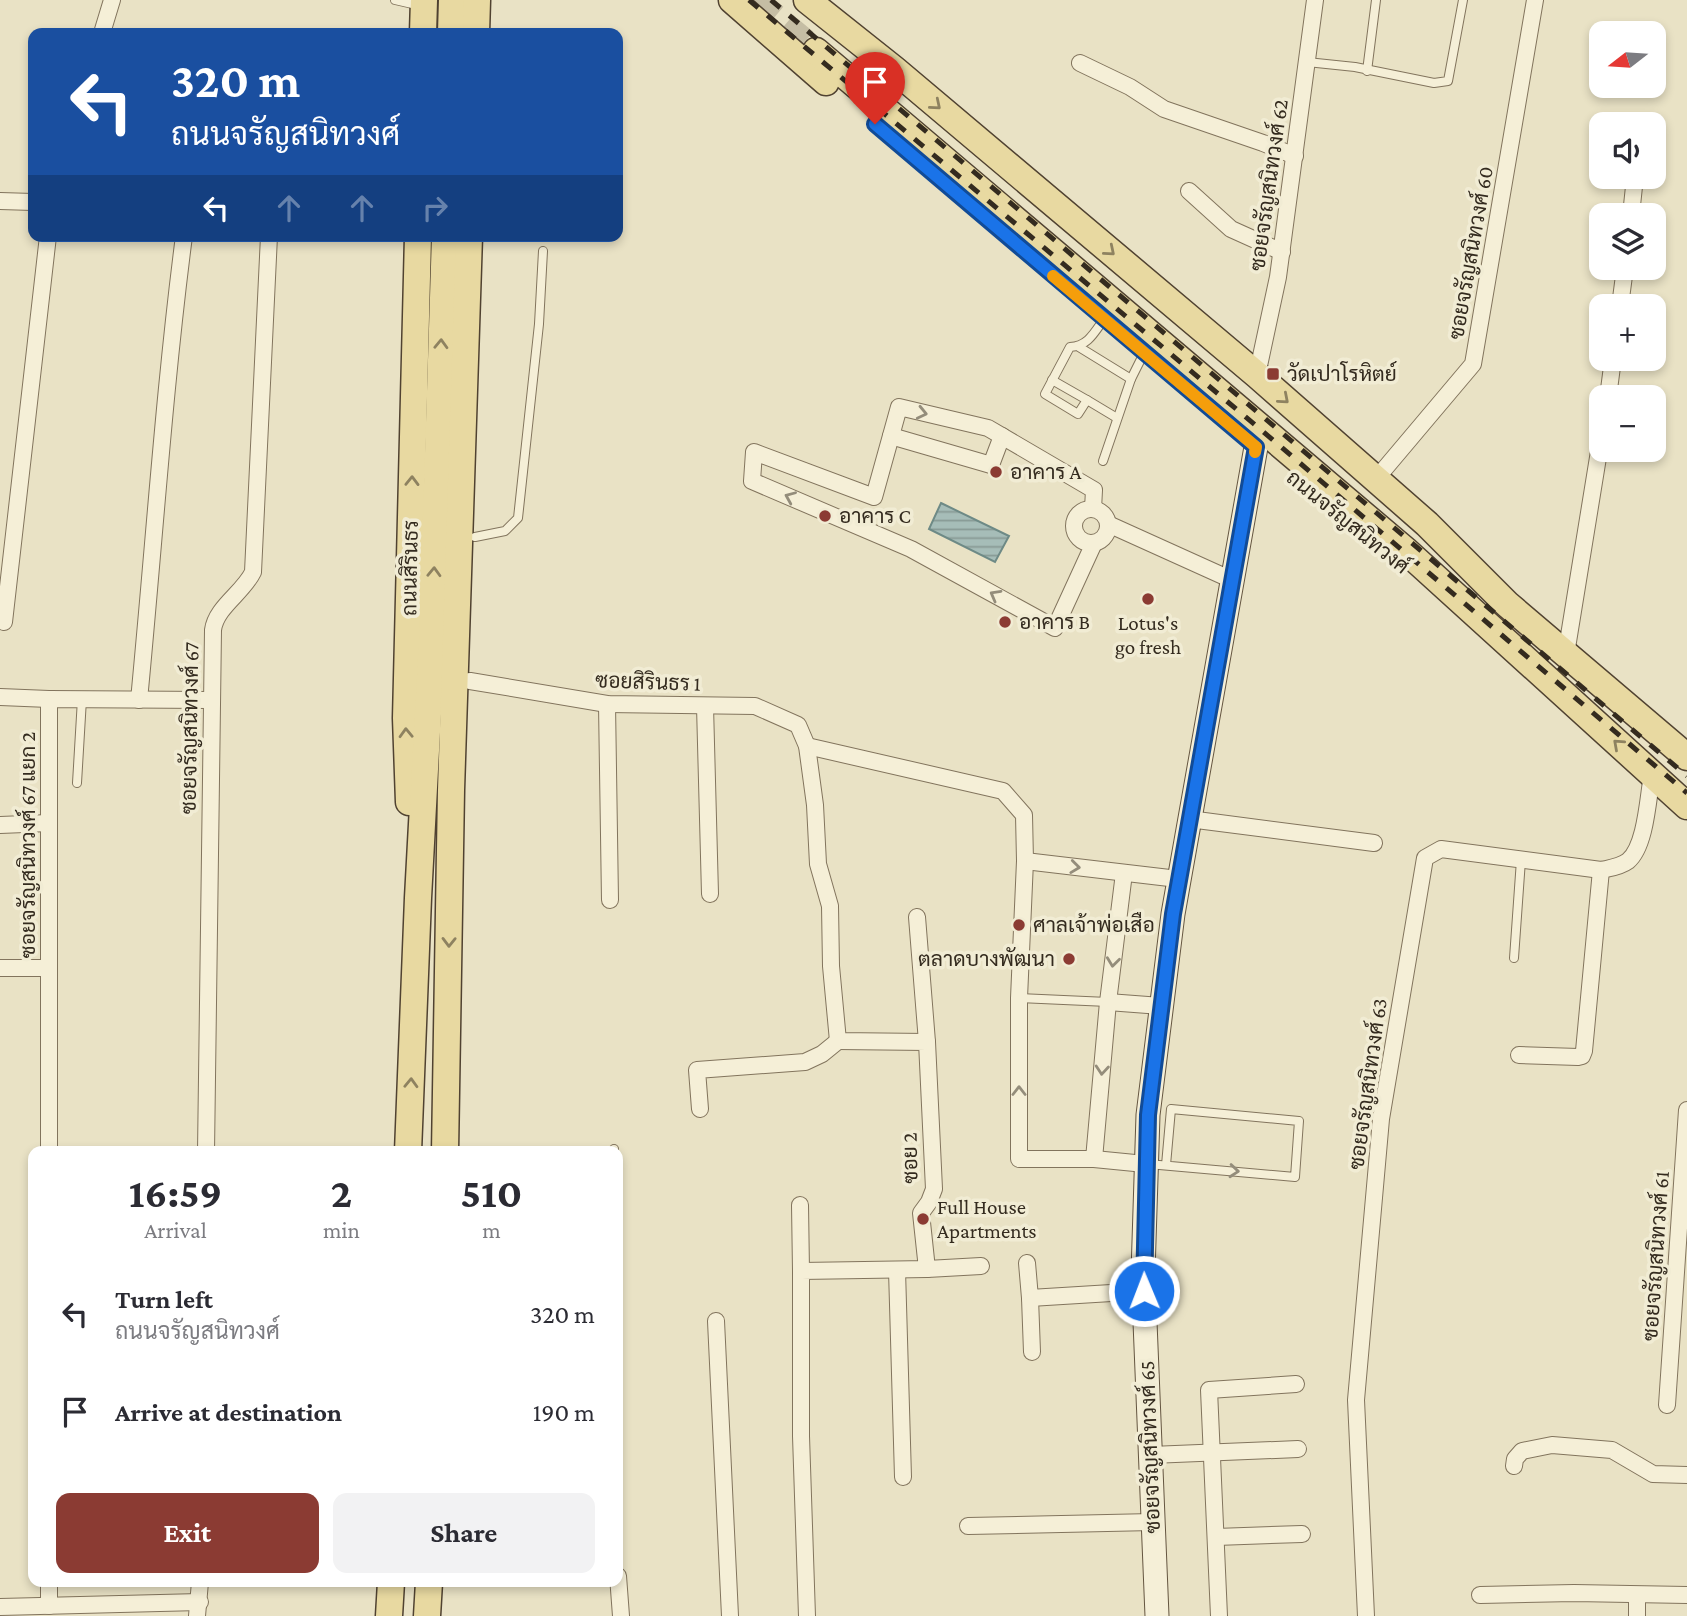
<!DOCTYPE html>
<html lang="en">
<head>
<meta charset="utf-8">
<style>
	body { margin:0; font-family:"Crimson Pro",Sarabun,serif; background:#f2f2f3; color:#2b2b33; height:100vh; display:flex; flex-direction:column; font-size:26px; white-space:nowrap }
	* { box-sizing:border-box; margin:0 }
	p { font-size:23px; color:#7c7c81 }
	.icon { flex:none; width:38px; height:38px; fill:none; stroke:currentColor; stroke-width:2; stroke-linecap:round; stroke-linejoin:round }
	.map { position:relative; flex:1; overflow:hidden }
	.panel { position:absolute; left:28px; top:1146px; width:595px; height:441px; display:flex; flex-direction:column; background:#fff; border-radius:14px; box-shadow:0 4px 10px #0003 }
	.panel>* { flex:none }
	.banner { position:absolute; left:28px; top:28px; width:595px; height:214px; border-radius:14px; box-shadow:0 4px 10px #0003; background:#1a4fa0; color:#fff; overflow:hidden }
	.needle { width:46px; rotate:253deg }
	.fabs { position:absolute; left:1589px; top:21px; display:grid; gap:14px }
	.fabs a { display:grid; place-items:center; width:77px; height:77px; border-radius:14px; background:#fff; box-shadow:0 4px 10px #0003; font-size:35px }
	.pin { position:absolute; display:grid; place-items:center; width:60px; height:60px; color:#fff; margin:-72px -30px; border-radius:50% 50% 50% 0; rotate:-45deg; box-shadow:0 0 7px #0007 }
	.pin .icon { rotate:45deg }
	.me { position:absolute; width:77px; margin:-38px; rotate:359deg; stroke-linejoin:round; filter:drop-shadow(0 0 5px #0008) }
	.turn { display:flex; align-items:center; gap:24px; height:147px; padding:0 28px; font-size:32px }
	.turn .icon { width:91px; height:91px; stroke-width:2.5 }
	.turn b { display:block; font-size:49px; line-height:60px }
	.lanes { display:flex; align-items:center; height:66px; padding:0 28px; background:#0003; justify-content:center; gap:35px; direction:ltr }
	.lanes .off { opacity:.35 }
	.eta { display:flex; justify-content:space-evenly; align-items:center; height:119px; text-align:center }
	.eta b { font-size:42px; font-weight:700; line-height:49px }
	.button { display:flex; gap:14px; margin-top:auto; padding:14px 28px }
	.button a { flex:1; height:80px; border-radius:14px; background:#8b3b33; color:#fff; font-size:28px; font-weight:700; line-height:80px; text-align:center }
	.button a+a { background:#f2f2f3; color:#2b2b33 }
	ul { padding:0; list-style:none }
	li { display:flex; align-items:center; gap:21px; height:98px; padding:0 28px }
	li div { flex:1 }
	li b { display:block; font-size:26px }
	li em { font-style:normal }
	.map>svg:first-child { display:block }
	.water { fill:url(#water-rules); stroke:#6e8a86; stroke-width:2 }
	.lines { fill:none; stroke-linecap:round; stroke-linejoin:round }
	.primary-tunnel { stroke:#c5bda4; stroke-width:26; stroke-dasharray:26 13; stroke-linecap:butt }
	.lane-casing { stroke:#82745d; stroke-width:10 }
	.street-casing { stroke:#82745d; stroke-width:18 }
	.secondary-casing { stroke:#645540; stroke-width:25 }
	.primary-casing { stroke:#504231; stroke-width:29 }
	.lane { stroke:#f5efd7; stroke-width:8 }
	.street { stroke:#f5efd7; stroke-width:16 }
	.secondary { stroke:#f5efd7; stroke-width:23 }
	.primary { stroke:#e8d9a1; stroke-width:26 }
	.rail { stroke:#342b1f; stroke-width:5; stroke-dasharray:12 12; stroke-linecap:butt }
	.oneway { stroke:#8e8260 }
	.oneway2 { stroke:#948d7b }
	.route-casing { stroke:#114b97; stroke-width:18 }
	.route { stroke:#1a73e8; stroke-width:12 }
	.slow { stroke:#f59e0b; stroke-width:12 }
	.poi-dot { fill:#8b3b33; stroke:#f1ecd4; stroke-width:2.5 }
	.labels { text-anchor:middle; stroke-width:7; stroke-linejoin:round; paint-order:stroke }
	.street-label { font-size:21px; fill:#342b1f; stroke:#f1ecd4 }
	.poi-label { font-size:21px; fill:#342b1f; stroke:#f1ecd4; text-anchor:start }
</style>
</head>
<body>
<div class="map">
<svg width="1687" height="1616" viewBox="0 0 1687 1616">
	<defs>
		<pattern id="water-rules" width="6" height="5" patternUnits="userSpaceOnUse" patternTransform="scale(1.75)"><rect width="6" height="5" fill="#a6bdb8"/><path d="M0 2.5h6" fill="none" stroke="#889a95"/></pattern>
	</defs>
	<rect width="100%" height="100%" fill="#e9e2c5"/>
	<polygon class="water" points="941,503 1009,536 995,562 929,529"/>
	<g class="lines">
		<polyline class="primary-tunnel" points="755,0 816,51"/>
		<g class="lane-casing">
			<g id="lane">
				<polyline points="395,0 421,6"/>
				<polyline points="1307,62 1355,67 1434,83 1448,81 1463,0"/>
				<polyline points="1367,71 1376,0"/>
				<path d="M1104 319C1094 333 1088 346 1070 347L1045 394 1078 414 1087 400 1117 418"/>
				<polyline points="1079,347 1131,379"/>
				<polyline points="1052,380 1087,400"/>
				<polyline points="1103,461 1131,379 1144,353"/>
				<polyline points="475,537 505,531 518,518 539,324 543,251"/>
				<polyline points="77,783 82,699"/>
				<polyline points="1514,958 1521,860"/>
				<polyline points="1019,998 1108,1002"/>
				<polyline points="614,1152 614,1149"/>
				<polyline points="1148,1164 1295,1177 1299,1121 1171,1109 1166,1165"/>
			</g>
		</g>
		<g class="street-casing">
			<g id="street">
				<polyline points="102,33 112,0"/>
				<polyline points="1080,63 1130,87 1164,109 1263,143 1295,156"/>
				<polyline points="1189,191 1231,229 1282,252"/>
				<polyline points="0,201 33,202"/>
				<polyline points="1631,215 1635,177"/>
				<polyline points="1620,306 1625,268"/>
				<polyline points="1257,375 1278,277 1315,0"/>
				<polyline points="1608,397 1613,359"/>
				<polyline points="891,436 991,465 1002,436"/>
				<polyline points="1376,479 1473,364 1535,0"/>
				<polyline points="1093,509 1094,490 988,428 899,407 874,497 754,452 752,481 911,549 1055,628 1094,543"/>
				<circle cx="1091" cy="526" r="17"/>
				<polyline points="1108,524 1232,580"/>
				<polyline points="4,622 48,236"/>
				<polyline points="1566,654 1601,439"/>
				<polyline points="470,681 607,704 755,706 798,725 807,746 815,805 818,864 830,906 831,966 838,1041 927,1042 934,1189 929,1202 921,1213 927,1269 801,1271 801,1436 807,1616"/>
				<polyline points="0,697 49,699"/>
				<path d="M139 700C154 545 164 390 184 236"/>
				<polyline points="607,704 610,900"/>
				<polyline points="705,706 710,894"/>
				<polyline points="807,746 1003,791 1024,815 1025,861 1019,998 1019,1159 1094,1159 1145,1164"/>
				<polyline points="1189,819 1374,843"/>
				<polyline points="0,825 49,823"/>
				<polyline points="1025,861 1178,879"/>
				<polyline points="917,917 927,1042"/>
				<polyline points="0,968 49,968"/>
				<polyline points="1108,1002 1161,1006"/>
				<polyline points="1519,1055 1578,1057 1582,1056 1584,1051 1601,870"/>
				<polyline points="700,1109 697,1070 805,1062 822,1054 838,1041"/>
				<polyline points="49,1152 49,699 210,700"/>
				<path d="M206 1152 213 630C216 607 243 593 253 572L269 236"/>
				<polyline points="1094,1159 1108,1002 1124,873"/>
				<polyline points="800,1205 801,1271"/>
				<polyline points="1027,1263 1030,1298 1144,1291"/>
				<polyline points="927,1269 981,1266"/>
				<polyline points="897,1270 903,1477"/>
				<polyline points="1030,1298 1032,1352"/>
				<polyline points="716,1321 730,1616"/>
				<polyline points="1667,1405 1687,1110"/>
				<polyline points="1151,1455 1298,1449"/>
				<polyline points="1514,1466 1515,1459 1522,1451 1552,1445 1612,1450 1653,1474 1687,1475"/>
				<polyline points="968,1526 1153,1522"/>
				<polyline points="1216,1537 1302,1534"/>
				<polyline points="618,1576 621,1616"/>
				<polyline points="49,1582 49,1606"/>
				<polyline points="1480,1595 1574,1593 1687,1595"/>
				<polyline points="1637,1595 1637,1616"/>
				<polyline points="0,1607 200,1602"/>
				<polyline points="197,1616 200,1582"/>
				<polyline points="1219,1616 1209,1390 1296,1384"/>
				<path d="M1366 1616 1356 1400 1381 1119 1425 858 1441 849 1601 870C1610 868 1620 867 1628 861 1646 846 1648 797 1652 775"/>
			</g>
		</g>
		<g class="secondary-casing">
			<polyline id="secondary" points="1157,1616 1143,1273 1148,1115 1173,914 1256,447"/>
		</g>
		<g class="primary-casing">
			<g id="primary">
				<polyline points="732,0 826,82"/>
				<polyline points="807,0 895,70 1257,375 1427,524 1507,604 1687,757"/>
				<polyline points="423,33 424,0"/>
				<polyline points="451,33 452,0"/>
				<polyline points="476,33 477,0"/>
				<polyline points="816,51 1405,550 1687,806"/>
				<polyline points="409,802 406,718 418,236"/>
				<polyline points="408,1152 418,898 432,640 445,236"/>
				<polyline points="445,1152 451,790 469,236"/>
				<polyline points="389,1616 391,1582"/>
				<polyline points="427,1616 429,1582"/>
			</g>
		</g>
		<use href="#lane" class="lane"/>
		<use href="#street" class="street"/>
		<use href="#secondary" class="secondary"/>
		<use href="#primary" class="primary"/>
		<g class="rail">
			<polyline points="749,0 1260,429 1687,793"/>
			<polyline points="771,0 1687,776"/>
		</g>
	</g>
	<defs><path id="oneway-chevron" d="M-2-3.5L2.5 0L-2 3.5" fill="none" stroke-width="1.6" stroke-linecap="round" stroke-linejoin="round" transform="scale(1.75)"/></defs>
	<g class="oneway">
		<use href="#oneway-chevron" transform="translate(936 105) rotate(40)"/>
		<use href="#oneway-chevron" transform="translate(1110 251) rotate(40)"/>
		<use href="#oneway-chevron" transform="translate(441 344) rotate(-88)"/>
		<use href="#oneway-chevron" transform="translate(1284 399) rotate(41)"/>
		<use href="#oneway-chevron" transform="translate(412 481) rotate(-89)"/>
		<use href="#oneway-chevron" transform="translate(434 572) rotate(-88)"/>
		<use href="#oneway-chevron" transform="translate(406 733) rotate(-92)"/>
		<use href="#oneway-chevron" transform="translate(1618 744) rotate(-138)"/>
		<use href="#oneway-chevron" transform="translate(449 942) rotate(91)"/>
		<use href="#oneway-chevron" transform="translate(411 1083) rotate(-88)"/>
	</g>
	<g class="oneway2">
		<use href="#oneway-chevron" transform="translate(922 413) rotate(13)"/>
		<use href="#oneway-chevron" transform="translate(790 497) rotate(-157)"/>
		<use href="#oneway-chevron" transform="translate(995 595) rotate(-151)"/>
		<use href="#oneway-chevron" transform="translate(1075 867) rotate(7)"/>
		<use href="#oneway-chevron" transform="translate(1113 962) rotate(97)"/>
		<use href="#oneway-chevron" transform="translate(1102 1070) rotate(95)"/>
		<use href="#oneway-chevron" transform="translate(1019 1091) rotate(-90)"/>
		<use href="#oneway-chevron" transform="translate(1234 1171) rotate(5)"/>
	</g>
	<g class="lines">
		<g class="route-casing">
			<polyline id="route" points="875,124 1256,447 1173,914 1148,1115 1144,1291"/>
		</g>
		<use href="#route" class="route"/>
		<polyline class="slow" points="1053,276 1256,447 1255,452"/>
	</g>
	<g class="poi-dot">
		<rect x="1266" y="367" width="14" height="14" rx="3.5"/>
		<circle cx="996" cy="472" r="7"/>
		<circle cx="825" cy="516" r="7"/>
		<circle cx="1148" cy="599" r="7"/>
		<circle cx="1005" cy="622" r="7"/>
		<circle cx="1019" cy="925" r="7"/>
		<circle cx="1069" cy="959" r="7"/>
		<circle cx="923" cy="1219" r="7"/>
	</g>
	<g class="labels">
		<g class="street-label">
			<text transform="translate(1269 185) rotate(-82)" y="7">ซอยจรัญสนิทวงศ์ 62</text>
			<text transform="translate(1471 253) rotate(-80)" y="7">ซอยจรัญสนิทวงศ์ 60</text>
			<text transform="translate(1348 522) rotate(39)" y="7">ถนนจรัญสนิทวงศ์</text>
			<text transform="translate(410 568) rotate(-89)" y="7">ถนนสิรินธร</text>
			<text transform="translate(648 682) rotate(2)" y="7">ซอยสิรินธร 1</text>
			<text transform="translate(190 728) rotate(-89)" y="7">ซอยจรัญสนิทวงศ์ 67</text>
			<text transform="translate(28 845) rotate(-90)" y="7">ซอยจรัญสนิทวงศ์ 67 แยก 2</text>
			<text transform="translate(1368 1084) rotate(-82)" y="7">ซอยจรัญสนิทวงศ์ 63</text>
			<text transform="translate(910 1158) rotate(-91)" y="7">ซอย 2</text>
			<text transform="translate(1656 1256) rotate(-86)" y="7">ซอยจรัญสนิทวงศ์ 61</text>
			<text transform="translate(1150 1447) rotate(-92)" y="7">ซอยจรัญสนิทวงศ์ 65</text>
		</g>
		<g class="poi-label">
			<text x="1287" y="381">วัดเปาโรหิตย์</text>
			<text x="1010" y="479">อาคาร A</text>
			<text x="839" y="523">อาคาร C</text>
			<text x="1019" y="629">อาคาร B</text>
			<text x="1148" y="630" text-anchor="middle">Lotus's<tspan x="1148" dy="24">go fresh</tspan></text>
			<text x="1033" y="932">ศาลเจ้าพ่อเสือ</text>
			<text x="1055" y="966" text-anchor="end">ตลาดบางพัฒนา</text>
			<text x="937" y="1214">Full House<tspan x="937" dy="24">Apartments</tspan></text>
		</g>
	</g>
</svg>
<div class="fabs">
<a><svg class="needle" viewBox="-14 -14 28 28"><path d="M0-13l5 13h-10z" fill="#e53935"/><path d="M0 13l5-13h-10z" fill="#7c7c81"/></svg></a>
<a><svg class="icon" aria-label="sound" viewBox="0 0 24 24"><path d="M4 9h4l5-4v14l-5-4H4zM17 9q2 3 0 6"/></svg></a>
<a><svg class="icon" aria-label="layers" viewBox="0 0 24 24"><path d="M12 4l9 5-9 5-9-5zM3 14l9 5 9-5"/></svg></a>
<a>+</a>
<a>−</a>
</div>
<div class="pin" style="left:875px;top:124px;background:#d93025"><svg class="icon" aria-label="arrive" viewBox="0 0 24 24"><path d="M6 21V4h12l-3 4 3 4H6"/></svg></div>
<svg class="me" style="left:1144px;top:1291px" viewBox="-20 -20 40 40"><circle r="17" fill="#1a73e8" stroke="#fff" stroke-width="3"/><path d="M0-11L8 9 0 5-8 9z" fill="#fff"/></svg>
<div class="banner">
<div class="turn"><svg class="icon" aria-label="left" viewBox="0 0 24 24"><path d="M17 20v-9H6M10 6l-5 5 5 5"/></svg><div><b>320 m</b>ถนนจรัญสนิทวงศ์</div></div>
<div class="lanes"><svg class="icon" aria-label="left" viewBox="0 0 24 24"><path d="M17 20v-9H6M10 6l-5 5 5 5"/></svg><svg class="icon off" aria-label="ahead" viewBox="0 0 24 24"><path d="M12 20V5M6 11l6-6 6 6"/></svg><svg class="icon off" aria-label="ahead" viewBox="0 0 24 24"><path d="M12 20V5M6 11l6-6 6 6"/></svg><svg class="icon off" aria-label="right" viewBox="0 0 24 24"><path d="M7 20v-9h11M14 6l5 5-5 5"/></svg></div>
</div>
<section class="panel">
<div class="eta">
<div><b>16:59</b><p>Arrival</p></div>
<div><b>2</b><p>min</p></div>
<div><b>510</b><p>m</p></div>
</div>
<ul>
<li><svg class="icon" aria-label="left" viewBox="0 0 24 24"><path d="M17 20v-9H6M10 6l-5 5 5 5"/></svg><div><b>Turn left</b><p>ถนนจรัญสนิทวงศ์</p></div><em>320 m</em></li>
<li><svg class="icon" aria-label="arrive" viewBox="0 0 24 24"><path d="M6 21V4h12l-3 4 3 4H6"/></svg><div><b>Arrive at destination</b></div><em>190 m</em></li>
</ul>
<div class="button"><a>Exit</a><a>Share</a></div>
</section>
</div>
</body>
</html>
